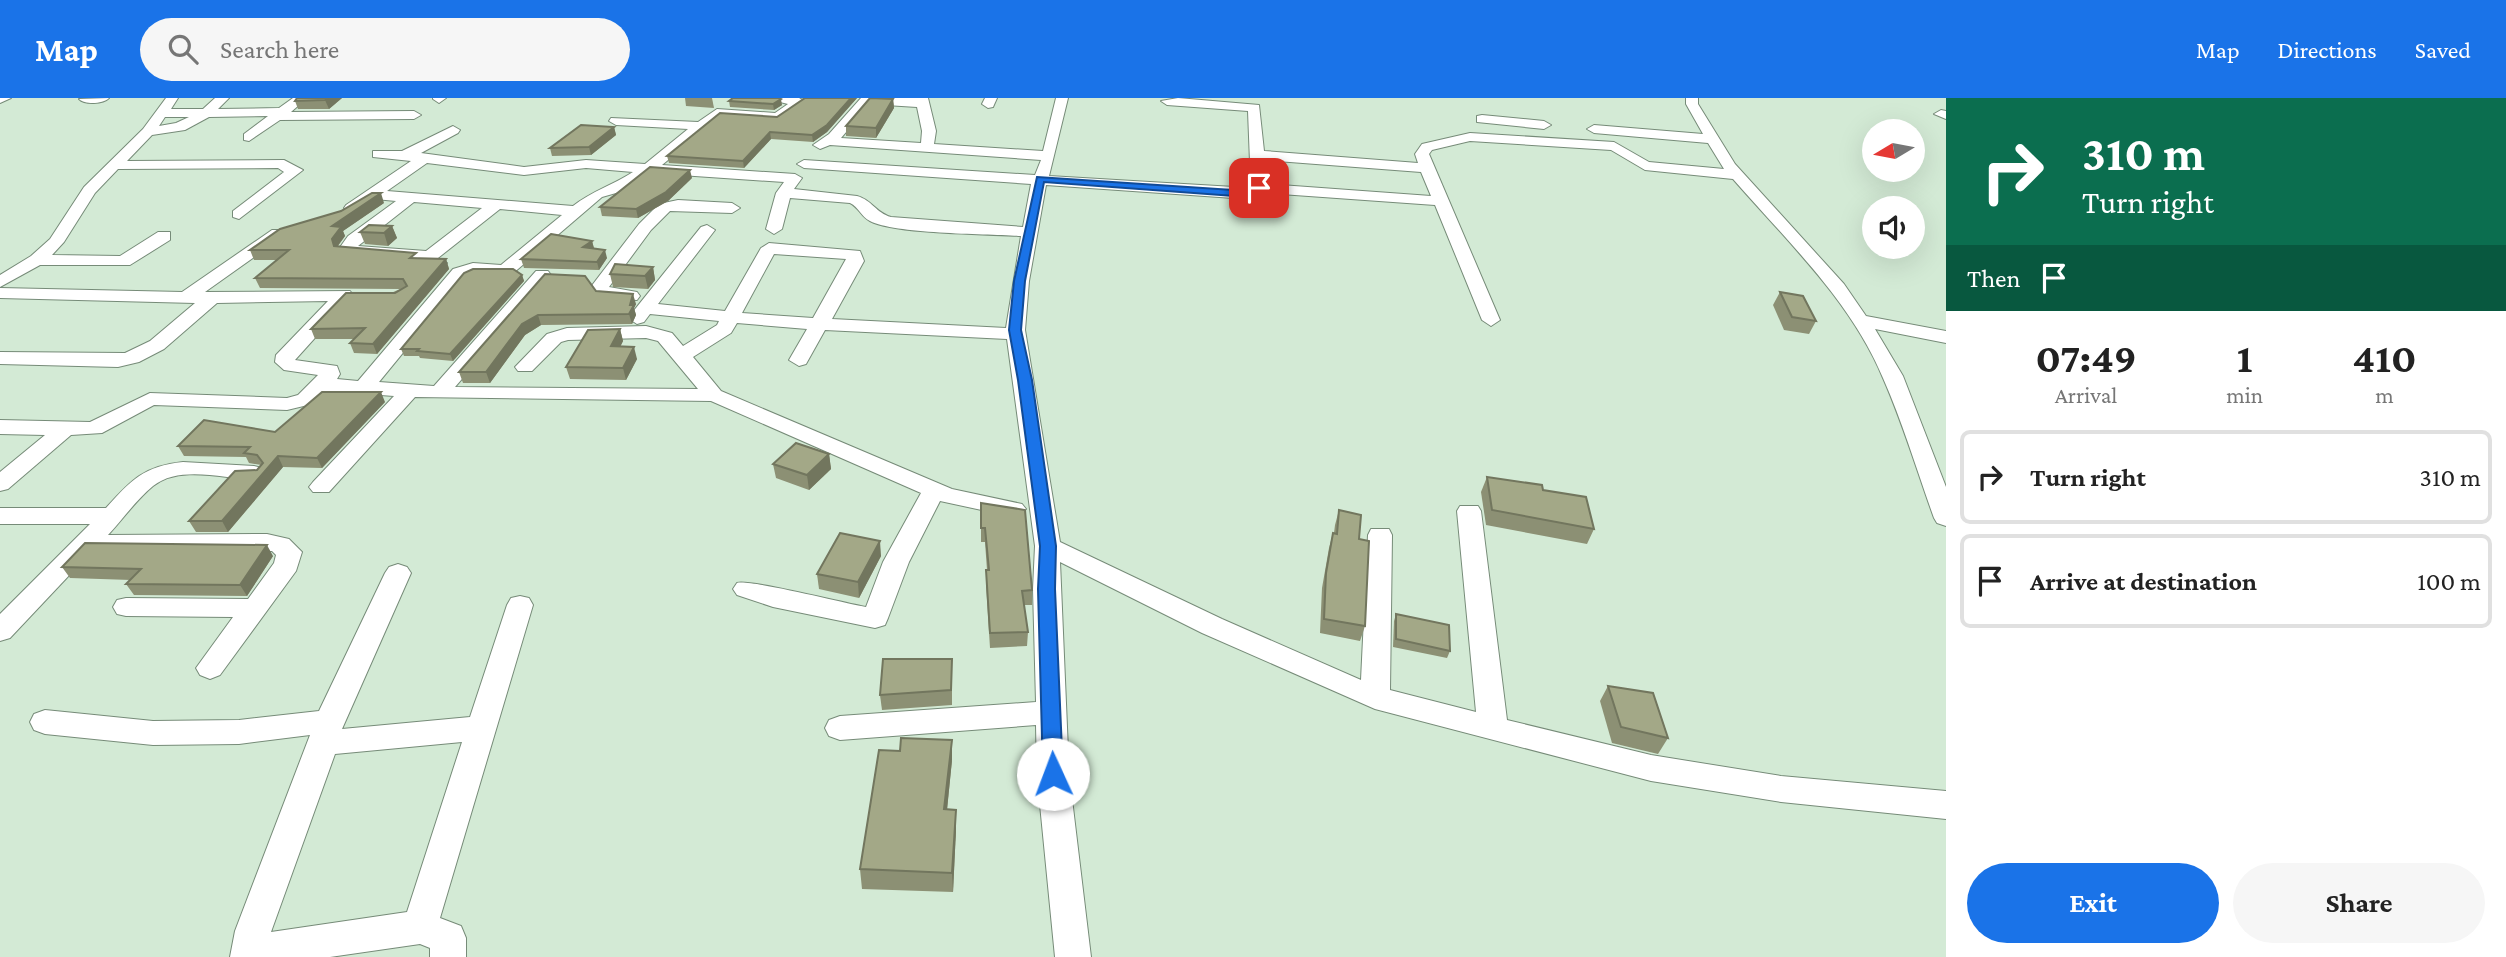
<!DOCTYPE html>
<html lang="en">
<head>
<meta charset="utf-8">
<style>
	body { margin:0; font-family:"Crimson Pro",serif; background:#f6f6f6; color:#222; height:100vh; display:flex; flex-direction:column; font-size:26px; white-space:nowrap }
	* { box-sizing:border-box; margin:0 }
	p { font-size:23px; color:#767676 }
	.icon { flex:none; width:38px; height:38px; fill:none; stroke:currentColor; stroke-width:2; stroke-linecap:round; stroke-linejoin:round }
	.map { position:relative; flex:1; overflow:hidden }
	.details { display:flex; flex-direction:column; background:#fff; width:560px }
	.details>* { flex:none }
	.banner { background:#0b6e4f; color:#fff; overflow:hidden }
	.needle { width:46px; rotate:260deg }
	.controls { position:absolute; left:1862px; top:21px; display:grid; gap:14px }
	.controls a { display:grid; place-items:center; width:63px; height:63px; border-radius:50%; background:#fff; box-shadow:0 7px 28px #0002; font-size:35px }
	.pin { position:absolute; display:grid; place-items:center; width:60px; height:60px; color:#fff; margin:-30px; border-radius:14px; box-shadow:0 4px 10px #0006 }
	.me { position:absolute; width:77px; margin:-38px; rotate:358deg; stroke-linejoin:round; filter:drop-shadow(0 0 5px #0008) }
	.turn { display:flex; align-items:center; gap:24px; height:147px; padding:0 21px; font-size:32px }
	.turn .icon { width:91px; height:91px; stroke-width:2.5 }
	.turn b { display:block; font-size:49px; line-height:60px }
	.then { display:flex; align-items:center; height:66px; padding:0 21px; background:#0003; gap:14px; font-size:26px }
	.eta { display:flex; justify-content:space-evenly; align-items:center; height:119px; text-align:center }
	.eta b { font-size:42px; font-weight:700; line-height:49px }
	.primary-button { display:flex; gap:14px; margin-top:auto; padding:14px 21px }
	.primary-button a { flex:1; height:80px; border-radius:42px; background:#1a73e8; color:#fff; font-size:28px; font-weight:700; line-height:80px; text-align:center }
	.primary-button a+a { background:#f6f6f6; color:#222 }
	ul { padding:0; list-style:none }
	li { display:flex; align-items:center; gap:21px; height:94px; margin:0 14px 10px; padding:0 7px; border:4px solid #e0e0e0; border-radius:10px }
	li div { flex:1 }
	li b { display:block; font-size:26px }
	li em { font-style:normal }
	header { display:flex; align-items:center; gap:42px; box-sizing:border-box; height:98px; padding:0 35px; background:#1a73e8; color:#fff }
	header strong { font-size:33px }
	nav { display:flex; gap:38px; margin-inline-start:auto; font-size:24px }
	.search { width:490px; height:63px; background:#f6f6f6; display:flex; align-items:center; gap:18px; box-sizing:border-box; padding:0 24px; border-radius:38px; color:#767676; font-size:26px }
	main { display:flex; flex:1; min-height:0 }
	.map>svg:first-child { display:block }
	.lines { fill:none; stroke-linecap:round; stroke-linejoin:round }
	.minor-casing { stroke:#768b78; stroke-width:2 }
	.minor { fill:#fff; fill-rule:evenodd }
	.wall { fill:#8c9074 }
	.shaded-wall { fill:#72765e }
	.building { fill:#a3a887; stroke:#72765e; stroke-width:2 }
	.route { fill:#1a73e8; stroke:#114b97; stroke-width:2 }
</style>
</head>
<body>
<header>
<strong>Map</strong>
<div class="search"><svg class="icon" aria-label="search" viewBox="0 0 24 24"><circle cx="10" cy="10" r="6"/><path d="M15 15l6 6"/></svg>Search here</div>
<nav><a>Map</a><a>Directions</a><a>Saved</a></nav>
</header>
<main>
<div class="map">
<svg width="1946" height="859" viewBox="0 0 1946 859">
	<rect width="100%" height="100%" fill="#d3ead5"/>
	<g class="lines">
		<g class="minor-casing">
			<g id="minor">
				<polygon points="0,0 11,0 0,5"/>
				<path d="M109 0C103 6 85 7 79 1Z"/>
				<path d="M166 0H178L171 11H203L215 0H229L218 11 279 10 293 0H307L291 14 414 13 421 17 414 21 280 22 249 43 244 42V36L268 18 209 19 185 32 152 37 127 63 284 62 303 72 239 121 233 119V113L284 74 278 70 118 71 95 95 64 144 52 157 120 158 158 134H170V142L130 167H40L0 189V177L31 158 50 141 84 89 143 31ZM165 19H189L176 25 159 28Z"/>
				<polygon points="446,0 439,5 433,1 433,0"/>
				<path d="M764 0H799L806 4 778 23 720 19 662 67 795 76 802 80 794 91 857 98C872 102 876 115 891 119L1023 129 1031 86 804 70 797 66 804 62 1035 77 1041 62 830 47 820 51 813 47 829 36 861 0H928L936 33 934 46 1043 53 1056 0H1068L1049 78 1251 90 1248 13 1167 7 1161 3 1178 0 1259 7 1264 53 1418 65 1415 56 1422 46 1470 35 1614 44 1649 64 1724 71 1708 45 1594 35 1587 31 1594 27 1703 36 1686 6V0H1698V6L1735 66 1844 186 1866 218 1946 233V245L1875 231 1903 278 1946 389V428L1937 425 1934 420C1917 373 1903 325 1883 280 1851 203 1787 143 1733 81L1645 72 1611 52 1470 43 1432 52 1429 56 1500 222 1491 228 1482 222 1435 107 1265 95 1248 101 1046 87 1029 183 1025 232 1060 444 1222 521 1361 582 1368 437 1371 431H1389L1392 437 1390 592 1476 614 1457 413 1460 408H1478L1481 413 1507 622 1651 657 1781 678 1946 693V721L1781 704 1651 683 1375 611 1202 535 1060 464 1069 676 1091 859H1055L1037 676 1036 627 840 642 829 638 825 630 829 622 840 618 1036 604 1033 491 1035 448 1007 241 825 232 806 266 799 268 789 262 807 231 737 225 731 235 693 259 721 293 952 391 1022 406 1026 411 1022 416 1014 419 940 403 909 464 888 520 885 527 875 530 773 509 737 497 733 491 737 485C749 481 844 505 866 509L883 464 921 395 711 303 415 299 329 394H313L309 389 313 384 394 298 326 293 312 306 287 312 154 307 102 335 71 337 8 391 0 393V374L45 337 0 336V322L90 324 150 295 287 300 298 297 318 277 284 272 275 264 276 257 328 203 217 205 164 251 139 264 118 269 0 266V254L125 255 150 243 195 205 0 200V190L182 194 272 132H284V138L205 194 350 193 353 197 350 201 295 262 337 268 340 276 337 281 358 283 453 171 473 165 501 167 562 117 500 111 438 160 447 165 438 170 423 168 421 162 340 156 338 152 348 138 396 103 375 101 352 115 344 110 346 107 411 63 373 59V53H402L453 28 460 32 458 35 421 55 524 69 586 62 645 66 688 31 616 27 609 23 611 20 698 24 717 11 775 15 788 6ZM870 6 917 9 922 33 921 45 841 40ZM1264 62 1421 74 1431 98 1266 86ZM427 65 524 77 586 70 633 74C613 87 592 93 573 108L387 93ZM651 75 784 84 776 95 766 131 774 136 782 131 790 100 850 105C859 109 861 119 870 123 895 136 987 136 1021 138L1006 230 832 221 864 163 860 153 769 145 761 150 725 213 658 206 715 132 707 127 701 129 628 220 637 226 644 224 650 216 719 223 717 227 683 248 672 235 646 228 567 230 547 236 515 269 518 273H532L561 244 568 242 646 240 658 243 698 291 455 289 548 181 551 177 548 173H536L434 288 379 284 465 179 475 175 511 177 602 99 623 93ZM414 104 482 110 426 153 358 148ZM774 156 846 161 813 220 742 215Z"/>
				<polygon points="985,0 997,0 993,9 988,10 982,6"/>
				<polygon points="1941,12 1946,13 1946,21 1934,16"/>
				<polygon points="1482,17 1544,23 1551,27 1544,31 1477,24 1477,18"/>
				<polygon points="678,102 732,105 740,110 732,115 670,113 651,132 609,189 637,194 640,198 637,202 599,200 590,190 639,126 659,106"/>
				<path d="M183 364 254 368 262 370 266 375 262 380 254 382C223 380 179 367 153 388 136 402 123 421 108 437L267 436 289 441 302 454 296 473 220 577 210 581 200 577 196 570 233 519 126 518 117 516 113 509 117 502 126 500 248 501 274 465 276 457 272 453H92L10 540 0 543V516L90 426H0V410H106C131 382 144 368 183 364Z"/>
				<path d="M398 466 407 469 411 475 342 631 470 619 507 507 511 500 520 498 529 500 533 507 440 820 461 828 466 840V859H430V850L420 846 330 859H230L235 833 310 637 239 646 153 647 45 636 34 632 30 624 34 616 45 612 153 623 239 622 319 613 385 475 389 469ZM462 644 407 814 271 834 335 656Z"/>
			</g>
		</g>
		<use href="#minor" class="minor"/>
	</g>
	<g class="wall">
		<polygon points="297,0 342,0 329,11 298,11 295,3"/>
		<polygon points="685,0 712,0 714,10 686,8"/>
		<polygon points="733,0 782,7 774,12 730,9 729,3"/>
		<polygon points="802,0 857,0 827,34 813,44 771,41 744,70 669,65 667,58 777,19 804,1"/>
		<polygon points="893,1 894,10 876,40 846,38 846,28"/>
		<polygon points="614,29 616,37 591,57 552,58 550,50"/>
		<polygon points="692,80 668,103 638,120 602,118 600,109"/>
		<polygon points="384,105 343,133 345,138 338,148 418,160 446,161 449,171 377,256 354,255 350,245 354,241 315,241 311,231 400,191 260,190 255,180 277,162 254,162 250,152 341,113"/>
		<polygon points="392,128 397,140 388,148 365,146 360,134"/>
		<polygon points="592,143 594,150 607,160 599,172 524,170 521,161"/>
		<polygon points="653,169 655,182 648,191 613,189 610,176"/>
		<polygon points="545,176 636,206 634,210 636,217 632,226 541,227 525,237 490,285 463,285 459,274"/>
		<polygon points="522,177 524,183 453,263 420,260 419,258 404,258 401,251"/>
		<polygon points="1780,194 1816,223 1809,236 1784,232 1773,207"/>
		<polygon points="620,231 623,243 620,249 637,261 626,282 570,281 566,269"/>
		<polygon points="385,304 322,370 283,369 228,434 196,434 189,423 257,372 261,367 249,365 246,359 184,358 178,348 275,334"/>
		<polygon points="829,356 831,371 809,392 776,380 773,366"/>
		<polygon points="1487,379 1594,431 1587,446 1486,427 1481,394"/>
		<polygon points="981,405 1032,492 1032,507 1024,507 1028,534 1027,548 990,550 986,486 986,472 987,472 985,444 981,444"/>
		<polygon points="1339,412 1359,441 1365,528 1360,543 1320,535 1322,490 1329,450 1333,435 1334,435 1335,427"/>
		<polygon points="273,458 247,498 134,497 126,486 131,482 70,480 62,469"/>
		<polygon points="881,458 859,500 819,491 817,476"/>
		<polygon points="1396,516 1450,553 1447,560 1393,549 1394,523"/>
		<polygon points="952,561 952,607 882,612 880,597"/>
		<polygon points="1608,588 1668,640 1658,656 1612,645 1600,603"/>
		<polygon points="952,662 947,712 956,712 956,731 953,794 862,791 860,771"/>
	</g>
	<g class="shaded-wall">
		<polygon points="328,0 342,0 329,11 325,2"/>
		<polygon points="851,0 857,0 827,34 813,44 812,37"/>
		<polygon points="781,1 782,7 774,12 773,6"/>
		<polygon points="893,1 894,10 876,40 876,30"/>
		<polygon points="614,29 616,37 591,57 589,49"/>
		<polygon points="770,34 771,41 744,70 743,63"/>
		<polygon points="690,72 692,80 668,103 638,120 636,111"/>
		<polygon points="381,95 384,105 343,133 345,138 336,150 338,157 332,141 332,128"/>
		<polygon points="392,128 397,140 388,148 384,135"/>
		<polygon points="592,143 594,151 583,149"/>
		<polygon points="605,152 607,160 599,172 597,164"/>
		<polygon points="446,161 449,171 377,256 373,246"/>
		<polygon points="653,169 655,182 648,191 645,178"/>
		<polygon points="522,177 524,183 453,263 450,256"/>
		<polygon points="633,196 636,206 634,210 636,217 632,226 629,216 630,207"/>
		<polygon points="538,217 541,227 525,237 490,285 486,274 522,226"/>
		<polygon points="620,231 623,243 614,261 611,248"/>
		<polygon points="634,249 637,261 626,282 623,270"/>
		<polygon points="381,294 385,304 322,370 317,360"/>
		<polygon points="829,356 831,371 809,392 807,377"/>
		<polygon points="278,358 283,369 228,434 222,423"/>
		<polygon points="880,443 881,458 859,500 858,484"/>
		<polygon points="267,447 273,458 247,498 240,487"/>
		<polygon points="952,642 952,662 945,731 944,711"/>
		<polygon points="956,712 956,731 953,794 952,775"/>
	</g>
	<g class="building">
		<polygon points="297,0 328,0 325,2 295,3"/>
		<polygon points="733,0 779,0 781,1 773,6 729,3"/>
		<polygon points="805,0 851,0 827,27 812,37 770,34 743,63 667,58 720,15 777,19"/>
		<polygon points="870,0 893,1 876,30 846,28"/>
		<polygon points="581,27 614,29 589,49 550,50"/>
		<polygon points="650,69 690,72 666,94 636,111 600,109"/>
		<polygon points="372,95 381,95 332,128 341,129 332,141 334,148 416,155 410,160 446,161 373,246 350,245 365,230 311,231 346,195 395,195 407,188 403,181 255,180 289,152 250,152 280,131 341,113"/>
		<polygon points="369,127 392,128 384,135 360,134"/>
		<polygon points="551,136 592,143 583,149 605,152 597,164 521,161"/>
		<polygon points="615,166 653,169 645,178 610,176"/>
		<polygon points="473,171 513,171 522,177 450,256 417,253 419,251 401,251 464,175"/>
		<polygon points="545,176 585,178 596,193 633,196 630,207 634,207 629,216 538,217 522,226 486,274 459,274"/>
		<polygon points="1780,194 1803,198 1816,223 1792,219"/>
		<polygon points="620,231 611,248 634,249 623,270 566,269 588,232"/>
		<polygon points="322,294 381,294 317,360 278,358 222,423 189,423 235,373 257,372 263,365 257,357 244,355 250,349 178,348 204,322 275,334"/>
		<polygon points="796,345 829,356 807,377 773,366"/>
		<polygon points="1487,379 1542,387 1543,392 1586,399 1594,431 1492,412"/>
		<polygon points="981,405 1025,412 1032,492 1022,493 1028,534 990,535 986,472 989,472 985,430 981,430"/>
		<polygon points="1339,412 1361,417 1359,441 1369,443 1365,528 1324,521 1326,475 1333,435 1337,436"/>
		<polygon points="840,435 880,443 858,484 817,476"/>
		<polygon points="85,445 267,447 240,487 126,486 141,471 62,469"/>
		<polygon points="1396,516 1449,527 1450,553 1396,541"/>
		<polygon points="883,561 952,561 951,592 880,597"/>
		<polygon points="1608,588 1653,595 1668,640 1621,629"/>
		<polygon points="901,640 952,642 944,711 956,712 952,775 860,771 879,652 900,653"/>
	</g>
	<polygon class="route" points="1037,79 1248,93 1259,87 1264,93 1248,99 1044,84 1025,183 1021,232 1032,282 1056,448 1055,491 1063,676 1061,682 1046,682 1043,676 1038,491 1040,448 1018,282 1009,232 1014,183"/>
</svg>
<div class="controls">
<a><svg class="needle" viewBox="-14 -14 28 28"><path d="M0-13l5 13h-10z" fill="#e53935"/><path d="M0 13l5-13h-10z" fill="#767676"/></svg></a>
<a><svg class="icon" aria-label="sound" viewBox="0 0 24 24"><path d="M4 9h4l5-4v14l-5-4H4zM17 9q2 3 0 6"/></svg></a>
</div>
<div class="pin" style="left:1259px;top:90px;background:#d93025"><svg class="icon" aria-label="arrive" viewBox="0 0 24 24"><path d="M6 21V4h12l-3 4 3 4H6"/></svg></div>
<svg class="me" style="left:1053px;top:676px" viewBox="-20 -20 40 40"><circle r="19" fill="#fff"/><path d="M0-13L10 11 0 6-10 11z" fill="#1a73e8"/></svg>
</div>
<section class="details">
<div class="banner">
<div class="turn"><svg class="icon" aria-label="right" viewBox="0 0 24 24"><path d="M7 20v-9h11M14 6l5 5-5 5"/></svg><div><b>310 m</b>Turn right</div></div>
<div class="then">Then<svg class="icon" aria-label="arrive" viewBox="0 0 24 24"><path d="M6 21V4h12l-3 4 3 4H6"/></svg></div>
</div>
<div class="eta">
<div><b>07:49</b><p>Arrival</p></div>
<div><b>1</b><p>min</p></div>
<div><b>410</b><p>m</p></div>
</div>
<ul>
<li><svg class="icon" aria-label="right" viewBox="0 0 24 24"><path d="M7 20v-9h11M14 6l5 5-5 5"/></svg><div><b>Turn right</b></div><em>310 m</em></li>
<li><svg class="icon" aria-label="arrive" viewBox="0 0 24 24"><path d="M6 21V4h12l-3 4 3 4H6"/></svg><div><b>Arrive at destination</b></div><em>100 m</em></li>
</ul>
<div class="primary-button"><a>Exit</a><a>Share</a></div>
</section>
</main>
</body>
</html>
